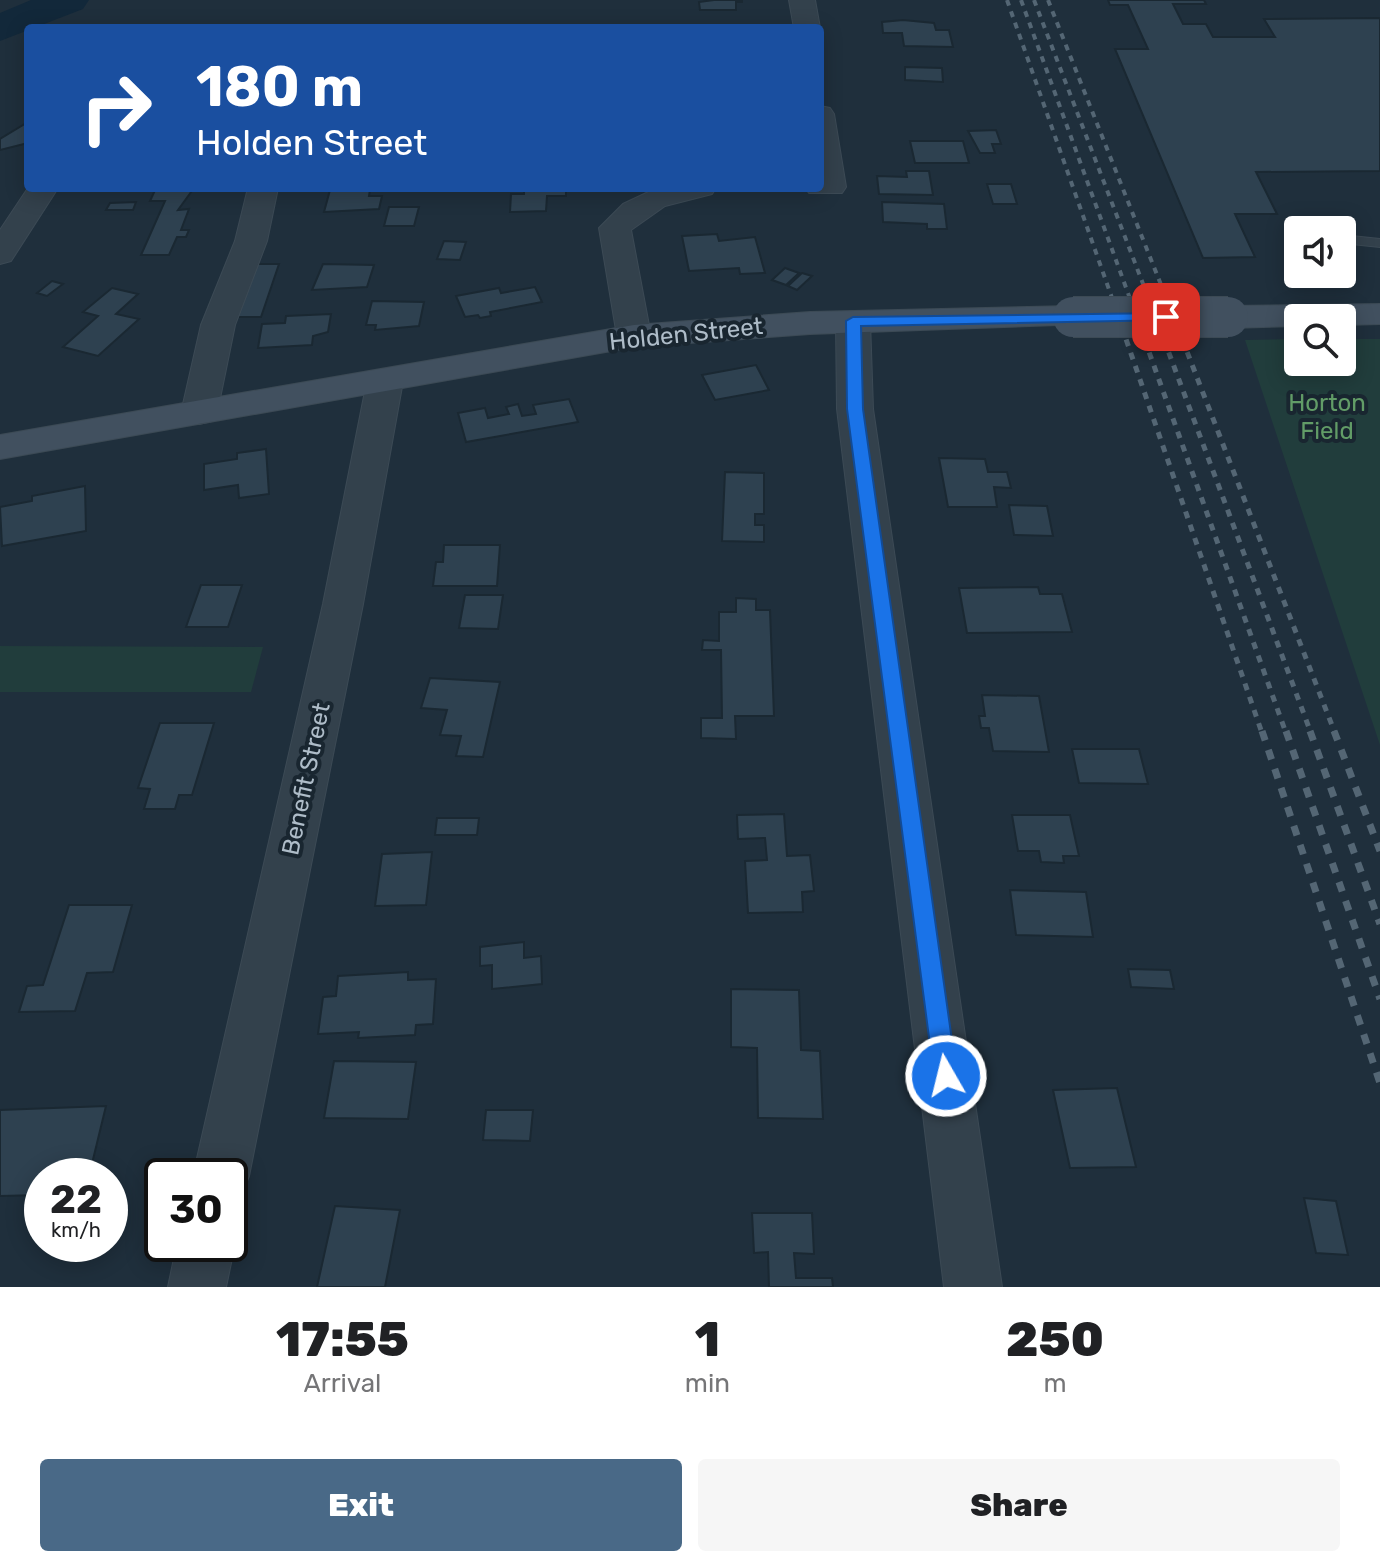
<!DOCTYPE html>
<html lang="en">
<head>
<meta charset="utf-8">
<style>
	body { margin:0; font-family:Rubik,sans-serif; background:#f6f6f6; color:#202124; height:100vh; display:flex; flex-direction:column; font-size:30px; white-space:nowrap }
	* { box-sizing:border-box; margin:0 }
	p { font-size:26px; color:#757577 }
	.icon { flex:none; width:44px; height:44px; fill:none; stroke:currentColor; stroke-width:2; stroke-linecap:round; stroke-linejoin:round }
	.map { position:relative; height:1287px; overflow:hidden }
	.panel { display:flex; flex-direction:column; background:#fff; flex:1 }
	.panel>* { flex:none }
	.banner { position:absolute; left:24px; top:24px; width:800px; height:168px; border-radius:8px; box-shadow:0 4px 20px #0003; background:#1a4fa0; color:#fff; overflow:hidden }
	.tools { position:absolute; left:1284px; top:216px; display:grid; gap:16px }
	.tools a { display:grid; place-items:center; width:72px; height:72px; border-radius:8px; background:#fff; box-shadow:0 4px 20px #0003; font-size:40px }
	.speed { position:absolute; left:24px; top:1158px; display:flex; gap:16px; font-size:40px; font-weight:700; text-align:center }
	.speed>* { display:grid; place-content:center; width:104px; height:104px; border-radius:50%; background:#fff; box-shadow:0 4px 20px #0003; line-height:1 }
	.speed small { font-size:20px; font-weight:400 }
	.speed .limit { border:4px solid #111; border-radius:12px; background:#fff; color:#111 }
	.pin { position:absolute; display:grid; place-items:center; width:68px; height:68px; color:#fff; margin:-34px; border-radius:16px; box-shadow:0 4px 12px #0006 }
	.me { position:absolute; width:88px; margin:-44px; rotate:352deg; stroke-linejoin:round; filter:drop-shadow(0 0 6px #0008) }
	.turn { display:flex; align-items:center; gap:28px; height:168px; padding:0 40px; font-size:36px }
	.turn .icon { width:104px; height:104px; stroke-width:2.5 }
	.turn b { display:block; font-size:56px; line-height:68px }
	.eta { display:flex; justify-content:space-evenly; align-items:center; height:136px; text-align:center }
	.eta b { font-size:48px; font-weight:800; line-height:56px }
	.cta { display:flex; gap:16px; margin-top:auto; padding:16px 40px }
	.cta a { flex:1; height:92px; border-radius:8px; background:#496987; color:#fff; font-size:32px; font-weight:800; line-height:92px; text-align:center }
	.cta a+a { background:#f6f6f6; color:#202124 }
	.map>svg:first-child { display:block }
	.green { fill:#213d3c }
	.lines { fill:none; stroke-linecap:round; stroke-linejoin:round }
	.river { fill:#12283a; fill-rule:evenodd }
	.building { fill:#2e4150; stroke:#1a2832; stroke-width:2 }
	.service-casing { stroke:#3c4a55; stroke-width:2 }
	.minor-casing { stroke:#3c4a55; stroke-width:2 }
	.secondary-casing { stroke:#3c4a55; stroke-width:2 }
	.service { fill:#33414c; fill-rule:evenodd }
	.minor { fill:#33414c; fill-rule:evenodd }
	.secondary { fill:#41505f; fill-rule:evenodd }
	.rail-far2 { stroke:#546674; stroke-width:4; stroke-dasharray:6 6; stroke-linecap:butt }
	.rail-far1 { stroke:#546674; stroke-width:5; stroke-dasharray:7 7; stroke-linecap:butt }
	.rail { stroke:#546674; stroke-width:7; stroke-dasharray:10 10; stroke-linecap:butt }
	.secondary-bridge-casing { stroke:#3c4a55; stroke-width:42; stroke-linecap:butt }
	.secondary-bridge { stroke:#41505f; stroke-width:40 }
	.route { fill:#1a73e8; stroke:#114b97; stroke-width:2 }
	.labels { text-anchor:middle; stroke-width:8; stroke-linejoin:round; paint-order:stroke }
	.street-label { font-size:24px; fill:#aebcc8; stroke:#192630 }
	.park-label { font-size:24px; fill:#629c67; stroke:#192630 }
</style>
</head>
<body>
<div class="map">
<svg width="1380" height="1287" viewBox="0 0 1380 1287">
	<rect width="100%" height="100%" fill="#1f2f3c"/>
	<g class="green">
		<polygon points="1298,339 1298,362 1342,362 1342,339 1380,339 1380,745 1245,340"/>
		<polygon points="0,646 263,647 251,692 0,692"/>
	</g>
	<g class="lines">
		<polygon class="river" points="31,0 89,0 83,9 0,41 0,13"/>
	</g>
	<g class="building">
		<polygon points="714,0 742,0 742,2 736,2 736,10 700,10 699,2"/>
		<polygon points="1108,0 1204,0 1206,4 1173,4 1183,24 1206,24 1213,37 1275,37 1264,19 1380,18 1380,171 1256,172 1277,214 1235,214 1255,257 1203,258 1115,49 1148,49 1128,5 1110,5"/>
		<polygon points="903,20 934,23 936,30 949,30 953,47 904,46 902,33 883,33 882,22"/>
		<polygon points="905,67 942,68 943,82 905,80"/>
		<polygon points="28,122 28,143 0,150 0,139"/>
		<polygon points="996,130 1001,144 992,144 995,153 980,153 968,131"/>
		<polygon points="910,141 963,141 969,163 915,163"/>
		<polygon points="906,171 929,171 933,195 879,194 877,176 907,177"/>
		<polygon points="987,184 1011,184 1017,204 993,204"/>
		<polygon points="156,188 194,188 178,210 189,209 181,230 189,230 186,237 177,237 169,255 141,255 165,201 150,201"/>
		<polygon points="524,188 566,188 566,196 547,196 546,211 510,212 511,194 524,194"/>
		<polygon points="330,190 370,190 369,196 382,196 379,209 324,212"/>
		<polygon points="136,202 133,210 106,210 110,203"/>
		<polygon points="882,202 944,204 947,229 927,229 927,224 883,222"/>
		<polygon points="389,207 419,207 414,226 384,226"/>
		<polygon points="717,234 719,241 755,237 765,273 740,274 739,268 689,271 682,236"/>
		<polygon points="444,241 466,242 460,260 437,259"/>
		<polygon points="251,264 279,264 261,317 232,317"/>
		<polygon points="323,264 374,265 367,287 312,290"/>
		<polygon points="785,268 799,273 786,285 772,280"/>
		<polygon points="802,273 812,276 797,290 788,286"/>
		<polygon points="52,281 63,284 47,296 37,293"/>
		<polygon points="535,287 542,302 490,312 491,316 480,318 478,315 465,317 456,296 499,288 501,293"/>
		<polygon points="112,288 138,294 116,314 139,319 98,356 63,347 98,316 83,312"/>
		<polygon points="372,301 424,302 419,326 375,330 376,325 366,325"/>
		<polygon points="331,314 328,332 313,336 312,345 258,348 262,324 285,323 286,316"/>
		<polygon points="756,365 769,390 715,400 702,375"/>
		<polygon points="569,399 578,422 466,442 458,413 485,408 488,418 509,414 506,407 518,404 522,416 536,414 533,405"/>
		<polygon points="266,449 269,494 239,498 238,485 204,490 204,464 237,459 237,453"/>
		<polygon points="939,458 985,459 988,472 1007,472 1011,488 994,487 997,507 948,507"/>
		<polygon points="725,472 764,473 764,514 755,514 755,525 764,525 764,542 722,541"/>
		<polygon points="85,486 86,531 2,546 0,507 32,501 32,496"/>
		<polygon points="1009,505 1047,506 1053,536 1014,535"/>
		<polygon points="444,545 500,545 497,586 433,586 436,562 443,562"/>
		<polygon points="201,585 242,585 228,627 186,627"/>
		<polygon points="1038,587 1040,594 1062,594 1072,632 967,633 959,588"/>
		<polygon points="465,595 503,595 498,629 459,628"/>
		<polygon points="736,598 756,599 756,610 770,610 774,716 735,716 736,739 701,738 701,718 722,718 721,650 702,650 703,640 719,641 719,612 736,612"/>
		<polygon points="430,678 500,682 483,757 456,756 461,736 440,735 447,710 421,708"/>
		<polygon points="982,695 1039,696 1049,752 993,751 989,728 981,728 979,716 985,716"/>
		<polygon points="160,723 214,723 192,795 179,795 175,809 144,809 150,789 138,788"/>
		<polygon points="1072,749 1139,749 1148,784 1079,783"/>
		<polygon points="784,814 787,856 810,855 814,891 802,892 803,912 748,913 745,861 767,860 765,838 738,839 737,815"/>
		<polygon points="1012,815 1070,815 1079,856 1063,856 1064,863 1041,862 1039,851 1018,851"/>
		<polygon points="437,818 479,818 477,835 435,835"/>
		<polygon points="432,852 426,905 375,906 382,854"/>
		<polygon points="1010,890 1086,892 1093,937 1016,935"/>
		<polygon points="69,905 132,905 113,972 87,973 75,1011 19,1012 27,986 43,985"/>
		<polygon points="524,942 524,958 541,956 542,984 492,989 492,965 480,966 480,947"/>
		<polygon points="1128,969 1170,970 1174,989 1131,987"/>
		<polygon points="408,972 408,980 436,979 433,1024 416,1025 415,1035 358,1038 359,1032 318,1034 323,997 336,996 338,976"/>
		<polygon points="731,989 799,990 801,1050 820,1051 823,1119 758,1118 757,1048 731,1047"/>
		<polygon points="334,1061 416,1062 408,1119 324,1118"/>
		<polygon points="1117,1088 1136,1167 1070,1168 1053,1090"/>
		<polygon points="106,1106 89,1176 42,1176 42,1195 0,1196 0,1110"/>
		<polygon points="486,1110 533,1110 530,1141 483,1140"/>
		<polygon points="1304,1198 1336,1201 1348,1255 1316,1253"/>
		<polygon points="335,1206 400,1210 385,1287 317,1287"/>
		<polygon points="752,1213 812,1213 814,1254 794,1253 796,1278 832,1278 833,1287 769,1287 768,1252 754,1253"/>
	</g>
	<g class="lines">
		<g class="service-casing">
			<polygon id="service" points="1342,235 1380,239 1380,247 1342,243"/>
		</g>
		<g class="minor-casing">
			<g id="minor">
				<polygon points="789,0 815,0 820,28 794,28"/>
				<polygon points="820,106 830,108 834,114 846,187 842,193 809,193 806,188 820,188"/>
				<polygon points="28,188 58,188 11,261 0,264 0,230"/>
				<polygon points="248,188 278,188 267,241 235,325 217,413 212,421 199,424 186,421 181,413 201,325 235,241"/>
				<polygon points="657,188 716,188 712,194 665,206 631,230 651,336 646,343 634,346 622,343 617,336 599,228 623,204"/>
				<polygon points="853,311 865,314 870,321 873,409 1002,1287 944,1287 837,409 836,321 841,314"/>
				<polygon points="385,370 397,374 403,381 363,604 249,1176 241,1195 230,1199 230,1176 193,1176 323,604 367,381 373,374"/>
				<polygon points="230,1232 235,1244 226,1287 168,1287 177,1244 230,1244"/>
			</g>
		</g>
		<g class="secondary-casing">
			<g id="secondary">
				<polygon points="1380,304 1380,324 1342,325 1342,318 1298,318 1298,326 1228,328 1216,324 1210,317 1216,310 1228,306"/>
				<polygon points="1073,306 1085,310 1091,317 1085,324 810,334 634,347 0,459 0,435 634,325 810,312"/>
			</g>
		</g>
		<use href="#service" class="service"/>
		<use href="#minor" class="minor"/>
		<use href="#secondary" class="secondary"/>
		<g class="rail-far2">
			<polyline points="1007,0 1118,315"/>
			<polyline points="1021,0 1136,315"/>
			<polyline points="1034,0 1155,315"/>
			<polyline points="1048,0 1173,315"/>
		</g>
		<g class="rail-far1">
			<polyline points="1117,313 1262,733"/>
			<polyline points="1135,313 1286,733"/>
			<polyline points="1154,313 1311,733"/>
			<polyline points="1172,313 1335,733"/>
		</g>
		<g class="rail">
			<polyline points="1262,731 1380,1083"/>
			<polyline points="1286,731 1380,999"/>
			<polyline points="1310,731 1380,924"/>
			<polyline points="1334,731 1380,851"/>
		</g>
		<g class="secondary-bridge-casing">
			<polyline id="secondary-bridge" points="1073,317 1228,317"/>
		</g>
		<use href="#secondary-bridge" class="secondary-bridge"/>
	</g>
	<polygon class="route" points="1166,313 1173,317 1171,320 861,326 863,409 957,1076 954,1083 946,1086 938,1083 934,1076 847,409 846,321 853,317"/>
	<g class="labels">
		<g class="street-label">
			<text transform="translate(686 334) rotate(-6)" y="8">Holden Street</text>
			<text transform="translate(306 779) rotate(-78)" y="8">Benefit Street</text>
		</g>
		<g class="park-label">
			<text x="1327" y="411">Horton<tspan x="1327" dy="28">Field</tspan></text>
		</g>
	</g>
</svg>
<div class="tools">
<a><svg class="icon" aria-label="sound" viewBox="0 0 24 24"><path d="M4 9h4l5-4v14l-5-4H4zM17 9q2 3 0 6"/></svg></a>
<a><svg class="icon" aria-label="search" viewBox="0 0 24 24"><circle cx="10" cy="10" r="6"/><path d="M15 15l6 6"/></svg></a>
</div>
<div class="speed"><div>22<small>km/h</small></div><div class="limit">30</div></div>
<div class="pin" style="left:1166px;top:317px;background:#d93025"><svg class="icon" aria-label="arrive" viewBox="0 0 24 24"><path d="M6 21V4h12l-3 4 3 4H6"/></svg></div>
<svg class="me" style="left:946px;top:1076px" viewBox="-20 -20 40 40"><circle r="17" fill="#1a73e8" stroke="#fff" stroke-width="3"/><path d="M0-11L8 9 0 5-8 9z" fill="#fff"/></svg>
<div class="banner">
<div class="turn"><svg class="icon" aria-label="right" viewBox="0 0 24 24"><path d="M7 20v-9h11M14 6l5 5-5 5"/></svg><div><b>180 m</b>Holden Street</div></div>
</div>
</div>
<section class="panel">
<div class="eta">
<div><b>17:55</b><p>Arrival</p></div>
<div><b>1</b><p>min</p></div>
<div><b>250</b><p>m</p></div>
</div>
<div class="cta"><a>Exit</a><a>Share</a></div>
</section>
</body>
</html>
